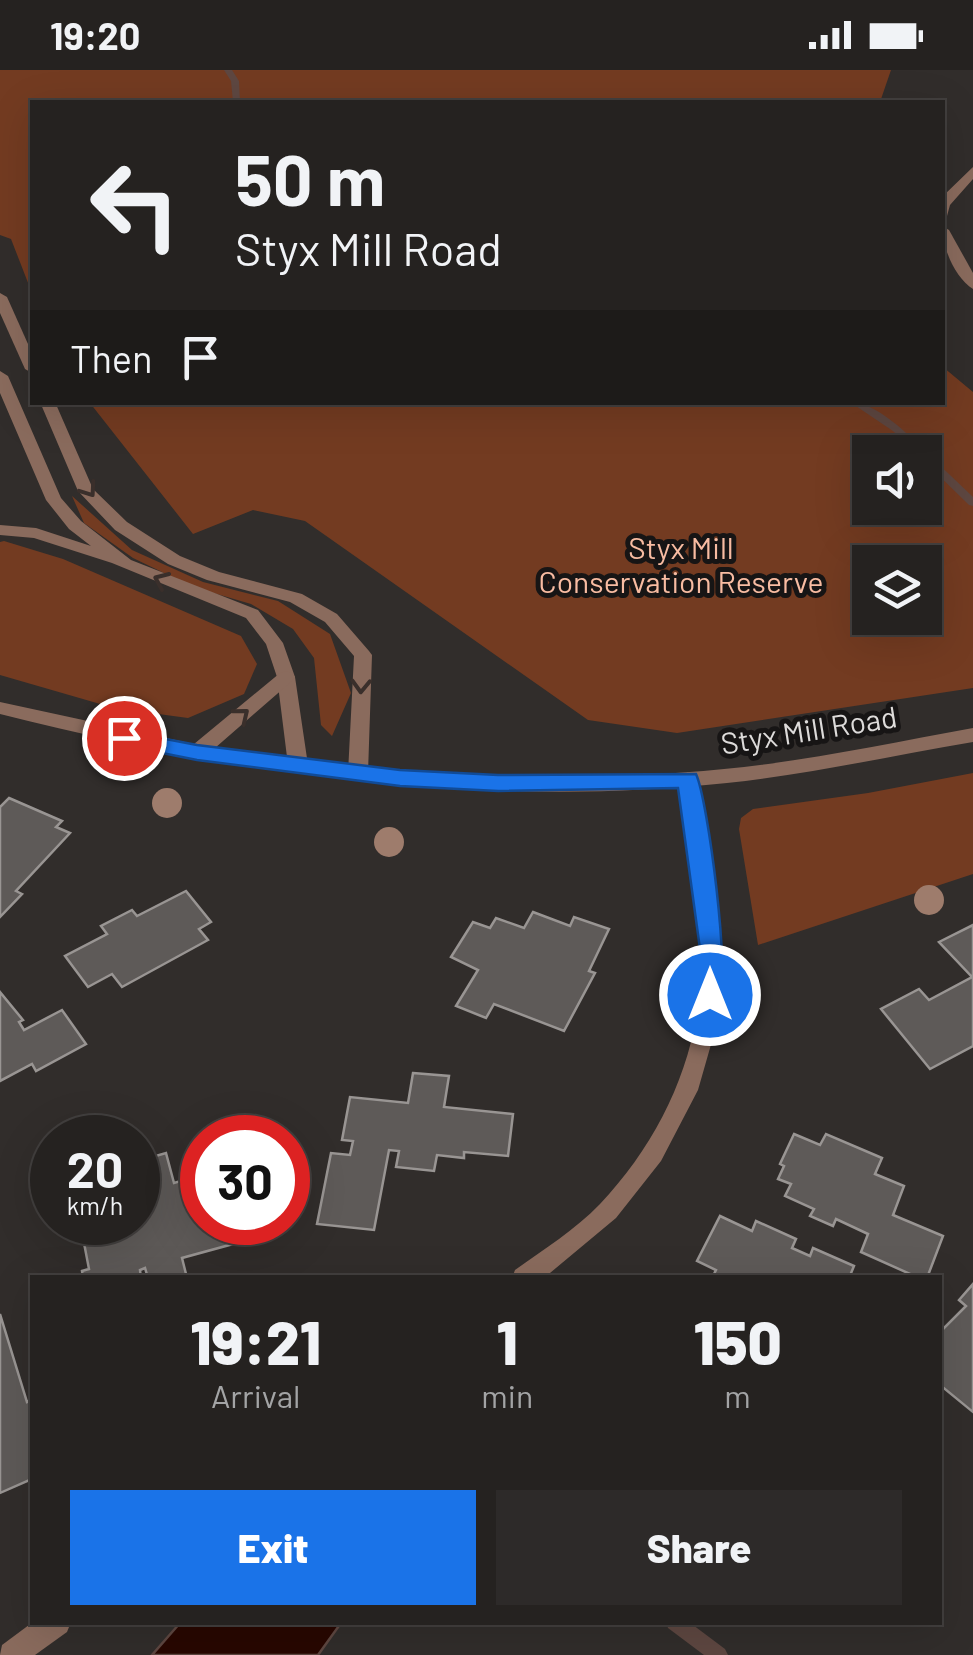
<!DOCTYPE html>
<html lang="en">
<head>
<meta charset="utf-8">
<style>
	body { margin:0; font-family:Barlow,sans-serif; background:#2d2a29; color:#f1f3f6; height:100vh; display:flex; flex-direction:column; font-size:38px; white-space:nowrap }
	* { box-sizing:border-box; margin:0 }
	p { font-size:32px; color:#a3a4a5 }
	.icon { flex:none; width:55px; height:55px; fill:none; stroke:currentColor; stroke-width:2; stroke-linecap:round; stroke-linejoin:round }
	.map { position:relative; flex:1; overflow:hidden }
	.drawer { position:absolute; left:30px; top:1205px; width:912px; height:350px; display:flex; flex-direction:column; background:#252220; border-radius:0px; box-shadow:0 10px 40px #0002,0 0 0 2px #423f3e }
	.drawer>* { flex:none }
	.guide { position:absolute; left:30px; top:30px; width:915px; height:305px; border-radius:0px; box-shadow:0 10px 40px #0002,0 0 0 2px #423f3e; background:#252220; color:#f1f3f6; overflow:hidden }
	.buttons { position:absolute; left:852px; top:365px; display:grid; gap:20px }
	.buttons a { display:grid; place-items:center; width:90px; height:90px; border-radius:0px; background:#252220; box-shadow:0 10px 40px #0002,0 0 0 2px #423f3e; font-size:50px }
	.speed { position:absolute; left:30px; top:1045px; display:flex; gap:20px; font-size:50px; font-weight:700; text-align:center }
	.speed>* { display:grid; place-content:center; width:130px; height:130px; border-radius:50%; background:#252220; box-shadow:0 10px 40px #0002,0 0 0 2px #423f3e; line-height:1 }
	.speed small { font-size:25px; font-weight:400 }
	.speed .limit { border:15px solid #d22; background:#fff; color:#111 }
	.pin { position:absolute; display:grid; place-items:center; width:85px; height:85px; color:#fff; margin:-42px; border:5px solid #fff; border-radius:50%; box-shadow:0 2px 10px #0007 }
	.me { position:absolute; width:110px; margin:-55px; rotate:0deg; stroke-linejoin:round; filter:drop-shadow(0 0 8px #0008) }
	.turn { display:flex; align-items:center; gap:35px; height:210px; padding:0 40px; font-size:45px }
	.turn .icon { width:130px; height:130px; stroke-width:2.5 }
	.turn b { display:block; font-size:70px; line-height:85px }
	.then { display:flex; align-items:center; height:95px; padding:0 40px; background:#0003; gap:20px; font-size:38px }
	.eta { display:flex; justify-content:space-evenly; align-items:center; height:170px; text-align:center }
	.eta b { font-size:60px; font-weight:800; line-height:70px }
	.cta { display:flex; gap:20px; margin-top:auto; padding:20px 40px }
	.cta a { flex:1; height:115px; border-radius:0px; background:#1a73e8; color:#fff; font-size:40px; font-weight:800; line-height:115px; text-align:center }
	.cta a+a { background:#2d2a29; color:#f1f3f6 }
	.status { display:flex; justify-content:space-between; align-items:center; height:70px; padding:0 50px; background:#252220; direction:ltr }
	.status svg { height:28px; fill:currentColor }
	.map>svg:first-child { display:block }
	.green { fill:#733b21; fill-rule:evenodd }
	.water { fill:#280700; stroke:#5e4741; stroke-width:2.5 }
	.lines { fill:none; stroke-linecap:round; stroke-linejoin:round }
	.stream { fill:#5e4741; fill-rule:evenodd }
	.building { fill:#5e5a58; stroke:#999593; stroke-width:2.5 }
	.service { fill:#8a6b5d; fill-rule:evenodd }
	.minor { fill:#8a6b5d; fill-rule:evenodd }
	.tertiary { fill:#8a6b5d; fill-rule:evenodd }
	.tree { fill:#9e7c6c }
	.oneway { stroke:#3a2f2b }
	.route { fill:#1a73e8; stroke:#114b97; stroke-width:2.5 }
	.labels { text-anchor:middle; stroke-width:10; stroke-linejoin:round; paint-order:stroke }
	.park-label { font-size:30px; fill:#f8bca2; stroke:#171515 }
	.street-label { font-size:30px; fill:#dddbda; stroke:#171515 }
</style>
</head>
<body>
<div class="status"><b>19:20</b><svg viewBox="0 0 49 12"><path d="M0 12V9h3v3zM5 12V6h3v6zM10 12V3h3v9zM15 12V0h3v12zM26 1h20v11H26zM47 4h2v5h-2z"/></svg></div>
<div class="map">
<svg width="973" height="1585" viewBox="0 0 973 1585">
	<rect width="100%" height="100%" fill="#312d2b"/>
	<g class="green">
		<polygon points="0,0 891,0 880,32 32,32 32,223 11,169 0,165"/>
		<path d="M943 297 973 322V618L677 663 588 650 305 451 253 440 193 464 90 333 942 332ZM925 382V438H870V382ZM925 492V548H870V492Z"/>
		<polygon points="72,426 132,480 203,512 278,531 330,564 351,623 332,666 321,655 314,588 293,559 251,534 193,517 133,488 84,453"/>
		<polygon points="4,471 63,489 241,566 257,594 244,624 188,648 114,638 0,605 0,472"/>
		<polygon points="973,703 973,804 758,875 739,759 741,748 753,739 868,723"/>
	</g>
	<polygon class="water" points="180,1553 181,1552 341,1553 318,1585 152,1585"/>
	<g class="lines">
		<g class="stream">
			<polygon points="224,0 232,0 239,11 240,32 233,32 231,11"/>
			<path d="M850 332C875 332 908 363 925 382H915L893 361Z"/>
			<polygon points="925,384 929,385 973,427 973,436 969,435 925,392"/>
			<polygon points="666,1552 689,1552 725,1579 728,1585 704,1585 668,1558"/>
		</g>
	</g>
	<g class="building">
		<polygon points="9,728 62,751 56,757 70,763 16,821 22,824 0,847 0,737"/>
		<polygon points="186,821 211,852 199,859 208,870 122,917 112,904 88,917 65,886 107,864 101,856 132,840 137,846"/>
		<polygon points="533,842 570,856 574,847 609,859 589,901 595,903 564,961 494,934 486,948 456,936 478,900 451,887 473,852 490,858 496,848 524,858"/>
		<polygon points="973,855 973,976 930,999 881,939 919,919 929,930 972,907 939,872"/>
		<polygon points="0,922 23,950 19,952 24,960 62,940 86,974 36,1001 32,994 0,1011"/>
		<polygon points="413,1003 449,1006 444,1037 513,1044 508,1086 464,1082 464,1088 437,1085 434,1101 396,1097 399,1081 389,1080 374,1160 317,1154 331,1083 350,1085 353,1071 342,1070 350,1027 408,1033"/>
		<polygon points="794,1064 820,1075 826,1064 882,1088 875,1104 904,1116 893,1145 943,1166 927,1208 919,1208 861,1182 868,1164 836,1149 833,1156 810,1146 814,1139 785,1126 791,1114 778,1109 784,1096 780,1094"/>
		<polygon points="166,1083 174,1113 202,1105 202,1152 227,1152 233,1174 182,1188 186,1204 175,1208 148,1208 145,1198 140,1200 141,1208 83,1208 82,1201 89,1199 80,1152 138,1152 138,1091"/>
		<polygon points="720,1146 752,1161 756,1151 796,1169 792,1178 810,1186 813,1178 854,1196 849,1208 712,1208 716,1200 697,1191"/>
		<polygon points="973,1214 973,1342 940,1315 940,1262 966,1236 959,1230"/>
		<polygon points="0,1244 27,1332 32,1330 32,1409 0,1423"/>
	</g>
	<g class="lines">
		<g class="service">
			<polygon points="0,223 7,227 32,283 32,303 25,299 0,243"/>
			<polygon points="0,301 8,306 61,428 81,451 131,490 258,540 283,573 295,607 308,695 305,700 298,702 288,695 277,607 266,574 246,548 112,493 34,468 0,465 0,455 36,458 91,476 69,459 46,430 0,323"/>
			<polygon points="40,332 55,332 93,419 127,452 180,486 219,502 302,524 337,544 369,581 372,585 368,703 365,708 351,708 348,703 354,586 325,552 290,532 207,510 168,494 115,460 78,421"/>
		</g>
		<g class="minor">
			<polygon points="973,97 973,109 950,135 947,146 942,147 942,127"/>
			<path d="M942 156 949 160 973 203V219C955 208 942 177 942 156Z"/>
			<path d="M688 702 698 709 719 856 722 914 718 950 698 1020 661 1091 616 1148 544 1208H512L515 1200C544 1179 575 1160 600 1134 666 1064 705 974 701 877 698 820 686 765 678 709Z"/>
			<polygon points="33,1552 71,1552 67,1562 35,1585 0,1585 2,1575"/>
		</g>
		<path class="tertiary" d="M286 601 292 603 295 607 292 611 215 678C382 705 555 716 724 699 808 691 890 673 973 658V672C891 686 810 704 727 713 483 739 236 704 0 644V632L194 674 280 603Z"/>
	</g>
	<g class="tree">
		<circle cx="167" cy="733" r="15"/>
		<circle cx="389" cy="772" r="15"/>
		<circle cx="929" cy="830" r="15"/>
	</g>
	<defs><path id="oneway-chevron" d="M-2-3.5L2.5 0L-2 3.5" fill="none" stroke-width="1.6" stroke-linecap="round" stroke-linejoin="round" transform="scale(2.5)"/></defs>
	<g class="oneway">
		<use href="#oneway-chevron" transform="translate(89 420) rotate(55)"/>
		<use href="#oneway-chevron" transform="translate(161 510) rotate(-156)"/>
		<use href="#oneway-chevron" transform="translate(361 616) rotate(92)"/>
		<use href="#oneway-chevron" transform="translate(242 645) rotate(-39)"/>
	</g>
	<path class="route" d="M124 661 197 675 400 700 498 705 696 704C708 730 731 908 719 932H702L698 925 700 879 678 718 498 721 400 716 197 690 117 674 114 668 117 663Z"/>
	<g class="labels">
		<g class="park-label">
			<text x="681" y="489">Styx Mill<tspan x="681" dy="34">Conservation Reserve</tspan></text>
		</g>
		<g class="street-label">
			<text transform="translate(809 661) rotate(-9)" y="10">Styx Mill Road</text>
		</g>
	</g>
</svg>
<div class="buttons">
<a><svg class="icon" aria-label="sound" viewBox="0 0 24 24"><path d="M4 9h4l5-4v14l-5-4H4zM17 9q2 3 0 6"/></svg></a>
<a><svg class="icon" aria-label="layers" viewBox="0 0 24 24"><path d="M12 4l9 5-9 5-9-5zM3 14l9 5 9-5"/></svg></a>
</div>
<div class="speed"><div>20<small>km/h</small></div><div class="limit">30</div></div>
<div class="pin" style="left:124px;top:668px;background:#d93025"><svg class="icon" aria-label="arrive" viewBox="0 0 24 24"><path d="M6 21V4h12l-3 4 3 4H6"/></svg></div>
<svg class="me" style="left:710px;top:925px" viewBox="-20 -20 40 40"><circle r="17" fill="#1a73e8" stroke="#fff" stroke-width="3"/><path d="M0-11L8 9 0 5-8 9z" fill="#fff"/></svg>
<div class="guide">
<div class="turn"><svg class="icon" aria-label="left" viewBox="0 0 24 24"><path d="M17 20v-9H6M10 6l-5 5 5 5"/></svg><div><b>50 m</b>Styx Mill Road</div></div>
<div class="then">Then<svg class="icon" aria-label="arrive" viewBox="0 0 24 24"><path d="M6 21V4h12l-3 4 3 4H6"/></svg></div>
</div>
<section class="drawer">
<div class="eta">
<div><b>19:21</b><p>Arrival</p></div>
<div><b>1</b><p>min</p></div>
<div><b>150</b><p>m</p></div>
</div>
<div class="cta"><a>Exit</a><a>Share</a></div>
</section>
</div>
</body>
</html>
